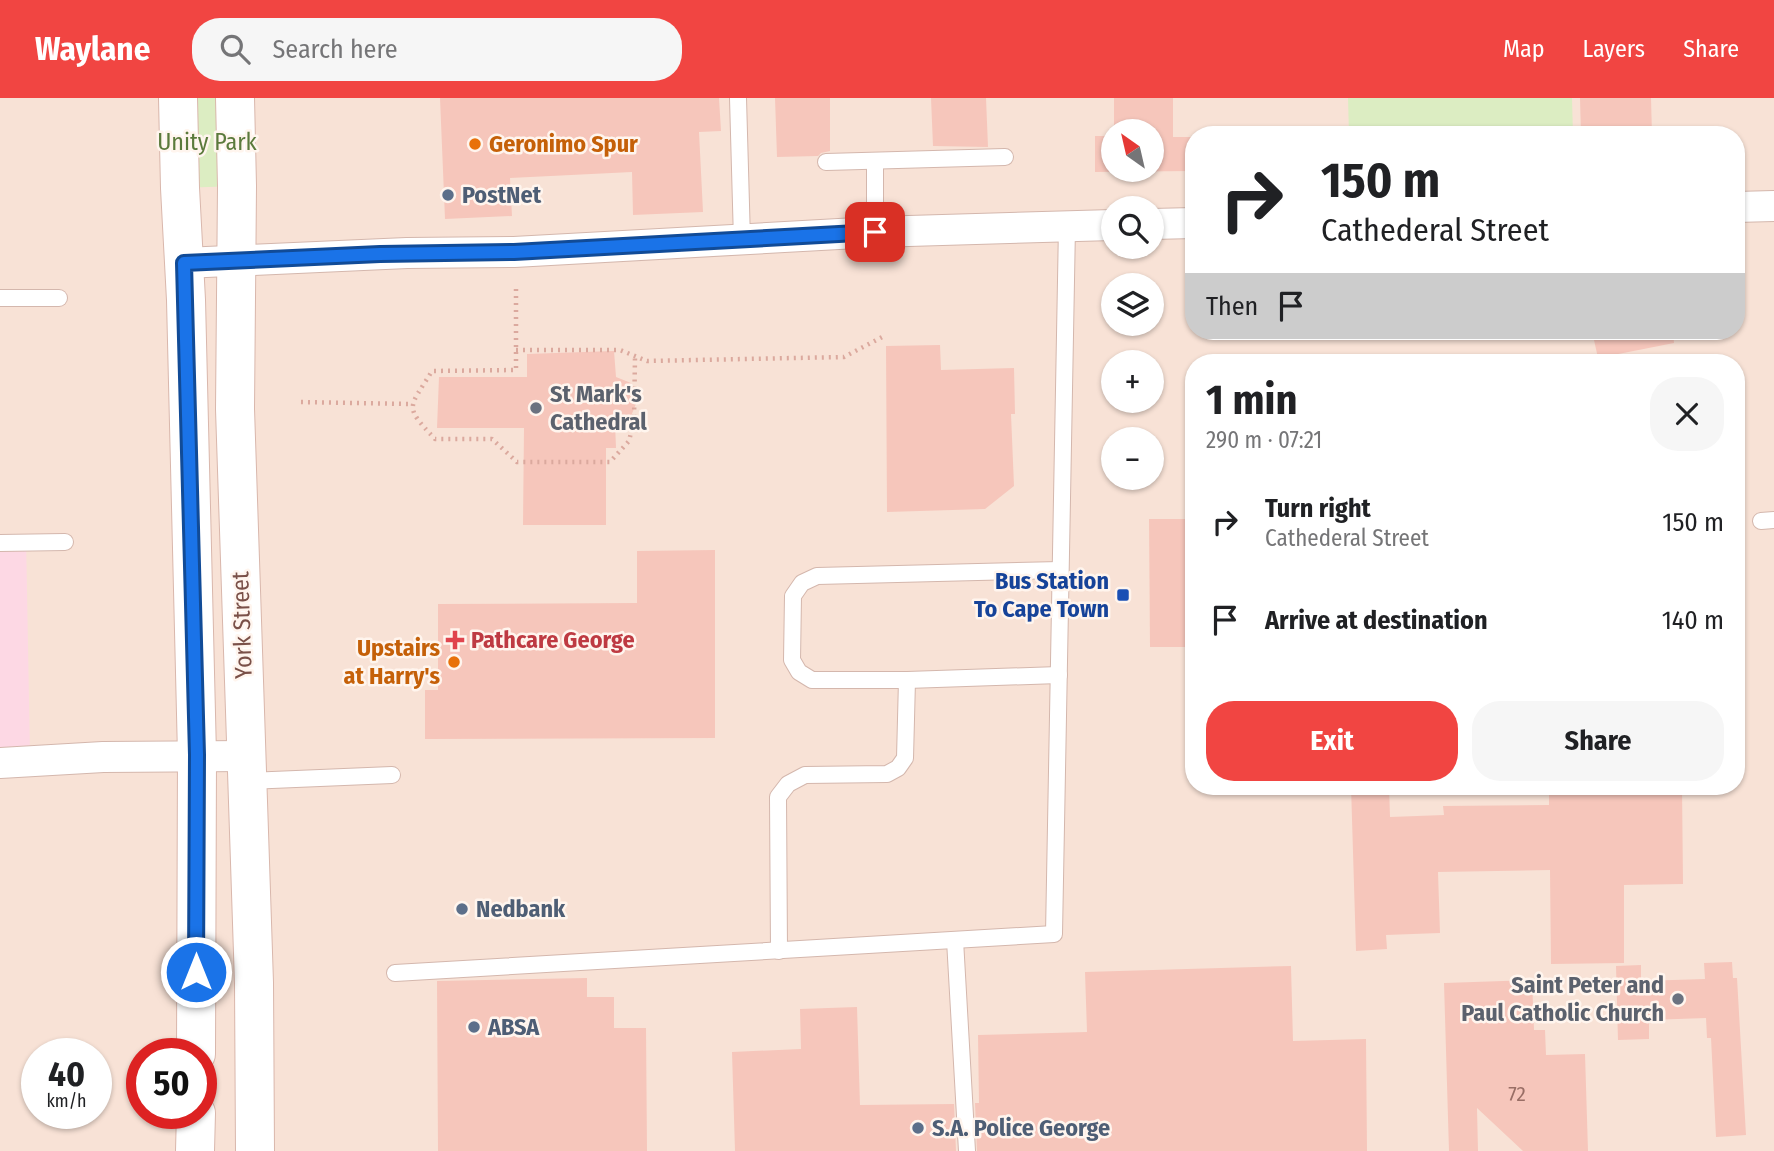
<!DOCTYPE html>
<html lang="en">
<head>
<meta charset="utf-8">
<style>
	body { margin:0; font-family:"Fira Sans Condensed",sans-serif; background:#f6f6f6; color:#202124; height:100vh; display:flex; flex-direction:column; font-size:26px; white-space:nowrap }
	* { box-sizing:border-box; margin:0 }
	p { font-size:23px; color:#757577 }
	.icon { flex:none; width:38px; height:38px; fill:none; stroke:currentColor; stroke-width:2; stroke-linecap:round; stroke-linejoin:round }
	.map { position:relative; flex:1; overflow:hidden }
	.panel { position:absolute; left:1185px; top:256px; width:560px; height:441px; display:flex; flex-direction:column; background:#fff; border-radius:28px; box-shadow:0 2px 5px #0004 }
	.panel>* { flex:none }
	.guide { position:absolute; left:1185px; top:28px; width:560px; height:214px; border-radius:28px; box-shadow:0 2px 5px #0004; background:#fff; color:#202124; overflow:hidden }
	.needle { width:46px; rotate:326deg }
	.tools { position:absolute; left:1101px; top:21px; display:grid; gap:14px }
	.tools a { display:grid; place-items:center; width:63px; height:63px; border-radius:50%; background:#fff; box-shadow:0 2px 5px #0004; font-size:35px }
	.speed { position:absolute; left:21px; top:940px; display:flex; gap:14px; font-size:35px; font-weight:700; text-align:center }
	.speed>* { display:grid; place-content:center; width:91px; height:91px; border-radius:50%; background:#fff; box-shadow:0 2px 5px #0004; line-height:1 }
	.speed small { font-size:18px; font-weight:400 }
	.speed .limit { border:10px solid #d22; background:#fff; color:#111 }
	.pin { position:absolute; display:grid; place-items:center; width:60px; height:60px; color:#fff; margin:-30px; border-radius:14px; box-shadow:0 4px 10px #0006 }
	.me { position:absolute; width:77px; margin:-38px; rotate:0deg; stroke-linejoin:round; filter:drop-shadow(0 0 5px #0008) }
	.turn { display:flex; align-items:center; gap:24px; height:147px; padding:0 21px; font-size:32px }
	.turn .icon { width:91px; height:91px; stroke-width:2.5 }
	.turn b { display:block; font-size:49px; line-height:60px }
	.then { display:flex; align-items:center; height:66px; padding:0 21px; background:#0003; gap:14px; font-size:26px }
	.round { display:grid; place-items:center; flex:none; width:74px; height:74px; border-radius:28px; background:#f6f6f6 }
	.overview { display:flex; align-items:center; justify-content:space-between; height:119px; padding:0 21px }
	h1 { font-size:42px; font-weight:700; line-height:52px }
	.button { display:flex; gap:14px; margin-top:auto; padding:14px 21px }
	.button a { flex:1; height:80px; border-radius:28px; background:#f14542; color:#fff; font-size:28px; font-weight:700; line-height:80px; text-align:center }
	.button a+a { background:#f6f6f6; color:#202124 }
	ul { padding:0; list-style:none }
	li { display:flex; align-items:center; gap:21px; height:98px; padding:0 21px }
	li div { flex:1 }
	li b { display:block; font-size:26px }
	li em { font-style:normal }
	header { display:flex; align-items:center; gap:42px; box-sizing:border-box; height:98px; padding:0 35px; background:#f14542; color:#fff }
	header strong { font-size:33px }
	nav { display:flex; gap:38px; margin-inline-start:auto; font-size:24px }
	.search { width:490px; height:63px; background:#f6f6f6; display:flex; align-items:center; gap:18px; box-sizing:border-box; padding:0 24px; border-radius:28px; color:#757577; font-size:26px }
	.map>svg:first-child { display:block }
	.residential { fill:#f8e2d6; fill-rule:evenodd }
	.medical { fill:#fdd8e4 }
	.green { fill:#dcedc2 }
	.building { fill:#f6c6bb }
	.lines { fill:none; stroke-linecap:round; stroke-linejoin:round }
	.service-casing { stroke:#d4b7ad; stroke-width:18 }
	.minor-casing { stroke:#d4b7ad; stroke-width:32 }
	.secondary-casing { stroke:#d9b7ac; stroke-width:40 }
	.path { stroke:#dba99e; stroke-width:4.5; stroke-dasharray:2 5; stroke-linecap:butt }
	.service { stroke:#fff; stroke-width:16 }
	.minor { stroke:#fff; stroke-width:30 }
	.secondary { stroke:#fff; stroke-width:38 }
	.route-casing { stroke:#114b97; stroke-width:18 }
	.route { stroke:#1a73e8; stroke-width:12 }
	.food-dot { fill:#e8710a; stroke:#fff5ee; stroke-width:2.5 }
	.service-dot { fill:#5c6f8a; stroke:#fff5ee; stroke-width:2.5 }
	.worship-dot { fill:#6b7280; stroke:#fff5ee; stroke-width:2.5 }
	.transit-dot { fill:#1a4fb4; stroke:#fff5ee; stroke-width:2.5 }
	.health-dot { fill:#e0444e; stroke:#fff5ee; stroke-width:2.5 }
	.labels { text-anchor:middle; stroke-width:5; stroke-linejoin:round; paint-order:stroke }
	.number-label { font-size:21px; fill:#996e65 }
	.park-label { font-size:24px; fill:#5b7a3c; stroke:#fff5ee }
	.food-label { font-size:24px; font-weight:bold; fill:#c56008; stroke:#fff5ee; text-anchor:start }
	.service-label { font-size:24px; font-weight:bold; fill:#4e5e75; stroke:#fff5ee; text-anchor:start }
	.worship-label { font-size:24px; font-weight:bold; fill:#5b616d; stroke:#fff5ee; text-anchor:start }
	.transit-label { font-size:24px; font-weight:bold; fill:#164399; stroke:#fff5ee; text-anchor:end }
	.street-label { font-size:24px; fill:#7a5048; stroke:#fff5ee }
	.health-label { font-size:24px; font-weight:bold; fill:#be3a42; stroke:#fff5ee; text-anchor:start }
</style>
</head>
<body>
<header>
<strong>Waylane</strong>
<div class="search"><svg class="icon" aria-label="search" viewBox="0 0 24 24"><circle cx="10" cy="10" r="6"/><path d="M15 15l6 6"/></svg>Search here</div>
<nav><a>Map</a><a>Layers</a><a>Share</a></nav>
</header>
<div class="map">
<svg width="1774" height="1053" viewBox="0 0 1774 1053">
	<rect width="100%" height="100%" fill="#fef0e6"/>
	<path class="residential" d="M0 0H1774V1053H0ZM1113 33H1152V72H1113ZM1194 37H1736V233H1194ZM1113 110H1152V149H1113ZM1113 187H1152V226H1113ZM1113 264H1152V303H1113ZM1194 264H1736V688H1194ZM1113 341H1152V380H1113ZM37 956H96V1015H37ZM142 956H201V1015H142Z"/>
	<polygon class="medical" points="0,438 26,438 30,658 0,658"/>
	<g class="green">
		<polygon points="178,0 235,0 237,88 180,90"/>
		<polygon points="1348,0 1572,0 1573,37 1349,37"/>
	</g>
	<g class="building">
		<polygon points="440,0 719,0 721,33 699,34 703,114 633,117 632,74 510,80 512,118 445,121"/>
		<polygon points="775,0 830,0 830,53 821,55 818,58 777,59"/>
		<polygon points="931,0 986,0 988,49 933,48"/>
		<polygon points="1114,0 1173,0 1173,39 1191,39 1191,73 1095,74 1095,38 1113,38 1113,72 1152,72 1152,33 1114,33"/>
		<polygon points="1580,0 1651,0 1652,37 1581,37"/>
		<polygon points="1592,233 1673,233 1674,245 1598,260"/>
		<polygon points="940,247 941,272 1014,270 1015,316 1011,316 1014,388 985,411 887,414 886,248"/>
		<polygon points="614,253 616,279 631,285 638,301 631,318 615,325 616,350 606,350 606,427 523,427 524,330 437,330 439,279 527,279 527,256"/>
		<polygon points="1149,421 1194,421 1194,549 1150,549"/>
		<polygon points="715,452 715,640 425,641 425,592 438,592 438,506 637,505 637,453"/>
		<polygon points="1351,688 1389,688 1390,719 1444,717 1443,708 1549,707 1549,688 1682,688 1683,786 1624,787 1624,865 1551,866 1550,772 1438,774 1440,835 1386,837 1387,851 1356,853"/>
		<polygon points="1732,864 1733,880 1737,880 1746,1037 1716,1039 1711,940 1707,940 1706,920 1649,922 1649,941 1618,942 1616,868 1641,867 1641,883 1705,881 1704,865"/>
		<polygon points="1291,868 1293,943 1366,941 1367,1053 977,1053 975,1005 979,1005 978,937 1087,934 1085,874"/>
		<polygon points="587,880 587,899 614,899 614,930 646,930 647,1053 438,1053 437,883"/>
		<polygon points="1532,882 1534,932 1545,932 1546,957 1585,956 1588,1053 1523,1053 1477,1010 1478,1053 1449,1053 1444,885"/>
		<polygon points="857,909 860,1007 954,1006 956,1053 735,1053 732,954 801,951 800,911"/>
	</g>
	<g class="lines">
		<g class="service-casing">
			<g id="service">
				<polyline points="738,0 742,142"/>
				<polyline points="826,64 1005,59"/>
				<polyline points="875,134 875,63"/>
				<polyline points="0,200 59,200"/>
				<polyline points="1761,423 1774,422"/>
				<polyline points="0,445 65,444"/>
				<polyline points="1059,577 907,582 812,582 799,574 792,562 793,498 802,485 817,478 1060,472"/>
				<polyline points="248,683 392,677"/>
				<polyline points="955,842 967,1053"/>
				<polyline points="779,853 778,699 788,686 805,677 887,676 898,670 905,660 907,582"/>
				<polyline points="395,875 1054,836 1067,128"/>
			</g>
		</g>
		<g class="minor-casing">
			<g id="minor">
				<polyline points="1736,109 1774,108"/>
				<polyline points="1152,126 1194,125"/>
				<polyline points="184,165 407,155 514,154 875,134 1113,127"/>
				<polyline points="0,665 103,659 247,658"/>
			</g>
		</g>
		<g class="secondary-casing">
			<g id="secondary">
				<polyline points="178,0 180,90 186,202 197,657 196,956"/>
				<polyline points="235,0 237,88 235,311 254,885 255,1053"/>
				<polyline points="195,1053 196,1015"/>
			</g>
		</g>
		<g class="path">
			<path d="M516 191V272L432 273C409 311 403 307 435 341H492L517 364H610L629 343 634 322 635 259"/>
			<polyline points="516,252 620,252 647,263 844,259 886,237"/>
			<polyline points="301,304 412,306"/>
		</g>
		<use href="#service" class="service"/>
		<use href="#minor" class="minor"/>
		<use href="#secondary" class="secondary"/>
	</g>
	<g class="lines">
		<g class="route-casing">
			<polyline id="route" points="196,874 197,657 184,165 380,156 514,154 875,134"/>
		</g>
		<use href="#route" class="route"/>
	</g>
	<g class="food-dot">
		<circle cx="475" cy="46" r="7"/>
		<circle cx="454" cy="564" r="7"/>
	</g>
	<g class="service-dot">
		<circle cx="448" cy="97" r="7"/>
		<circle cx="462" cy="811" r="7"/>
		<circle cx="474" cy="929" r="7"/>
		<circle cx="918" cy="1030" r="7"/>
	</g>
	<g class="worship-dot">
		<circle cx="536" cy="310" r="7"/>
		<circle cx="1678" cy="901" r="7"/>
	</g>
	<rect class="transit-dot" x="1116" y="490" width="14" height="14" rx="3.5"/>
	<path class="health-dot" d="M451.5 531.5h7v7h7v7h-7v7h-7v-7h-7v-7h7z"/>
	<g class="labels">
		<g class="number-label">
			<text x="1517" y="1003">72</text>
		</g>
		<g class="park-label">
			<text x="207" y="52">Unity Park</text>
		</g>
		<g class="food-label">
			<text x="489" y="54">Geronimo Spur</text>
			<text x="440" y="558" text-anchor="end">Upstairs<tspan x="440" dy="28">at Harry's</tspan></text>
		</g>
		<g class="service-label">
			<text x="462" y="105">PostNet</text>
			<text x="476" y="819">Nedbank</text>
			<text x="488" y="937">ABSA</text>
			<text x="932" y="1038">S.A. Police George</text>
		</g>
		<g class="worship-label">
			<text x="550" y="304">St Mark's<tspan x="550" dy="28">Cathedral</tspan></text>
			<text x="1664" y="895" text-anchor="end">Saint Peter and<tspan x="1664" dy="28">Paul Catholic Church</tspan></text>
		</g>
		<g class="transit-label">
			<text x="1109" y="491">Bus Station<tspan x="1109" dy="28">To Cape Town</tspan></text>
		</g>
		<g class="street-label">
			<text transform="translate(242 527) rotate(-92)" y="8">York Street</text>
		</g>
		<g class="health-label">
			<text x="471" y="550">Pathcare George</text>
		</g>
	</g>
</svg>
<div class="tools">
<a><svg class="needle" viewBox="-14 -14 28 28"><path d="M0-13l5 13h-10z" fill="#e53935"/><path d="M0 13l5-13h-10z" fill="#757577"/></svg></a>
<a><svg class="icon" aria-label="search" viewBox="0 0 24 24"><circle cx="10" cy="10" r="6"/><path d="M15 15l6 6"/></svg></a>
<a><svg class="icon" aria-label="layers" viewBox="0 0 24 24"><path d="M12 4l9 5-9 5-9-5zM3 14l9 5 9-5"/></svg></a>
<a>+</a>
<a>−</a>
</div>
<div class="speed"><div>40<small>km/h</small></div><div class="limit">50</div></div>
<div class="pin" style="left:875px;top:134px;background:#d93025"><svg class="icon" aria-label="arrive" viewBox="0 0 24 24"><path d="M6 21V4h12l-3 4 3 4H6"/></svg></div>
<svg class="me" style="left:196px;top:874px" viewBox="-20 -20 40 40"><circle r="17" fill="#1a73e8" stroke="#fff" stroke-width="3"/><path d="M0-11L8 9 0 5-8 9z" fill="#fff"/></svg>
<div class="guide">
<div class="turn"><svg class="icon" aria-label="right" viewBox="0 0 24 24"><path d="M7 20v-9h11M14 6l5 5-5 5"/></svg><div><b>150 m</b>Cathederal Street</div></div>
<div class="then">Then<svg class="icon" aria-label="arrive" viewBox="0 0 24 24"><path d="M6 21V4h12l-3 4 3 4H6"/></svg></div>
</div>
<section class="panel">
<div class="overview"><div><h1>1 min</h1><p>290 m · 07:21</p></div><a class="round"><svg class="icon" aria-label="close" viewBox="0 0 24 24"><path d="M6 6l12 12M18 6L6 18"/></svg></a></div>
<ul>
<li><svg class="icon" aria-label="right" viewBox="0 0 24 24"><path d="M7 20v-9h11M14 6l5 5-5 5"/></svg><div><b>Turn right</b><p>Cathederal Street</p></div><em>150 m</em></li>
<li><svg class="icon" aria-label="arrive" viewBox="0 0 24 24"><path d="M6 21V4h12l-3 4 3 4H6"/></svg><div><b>Arrive at destination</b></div><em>140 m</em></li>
</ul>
<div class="button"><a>Exit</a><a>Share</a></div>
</section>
</div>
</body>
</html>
